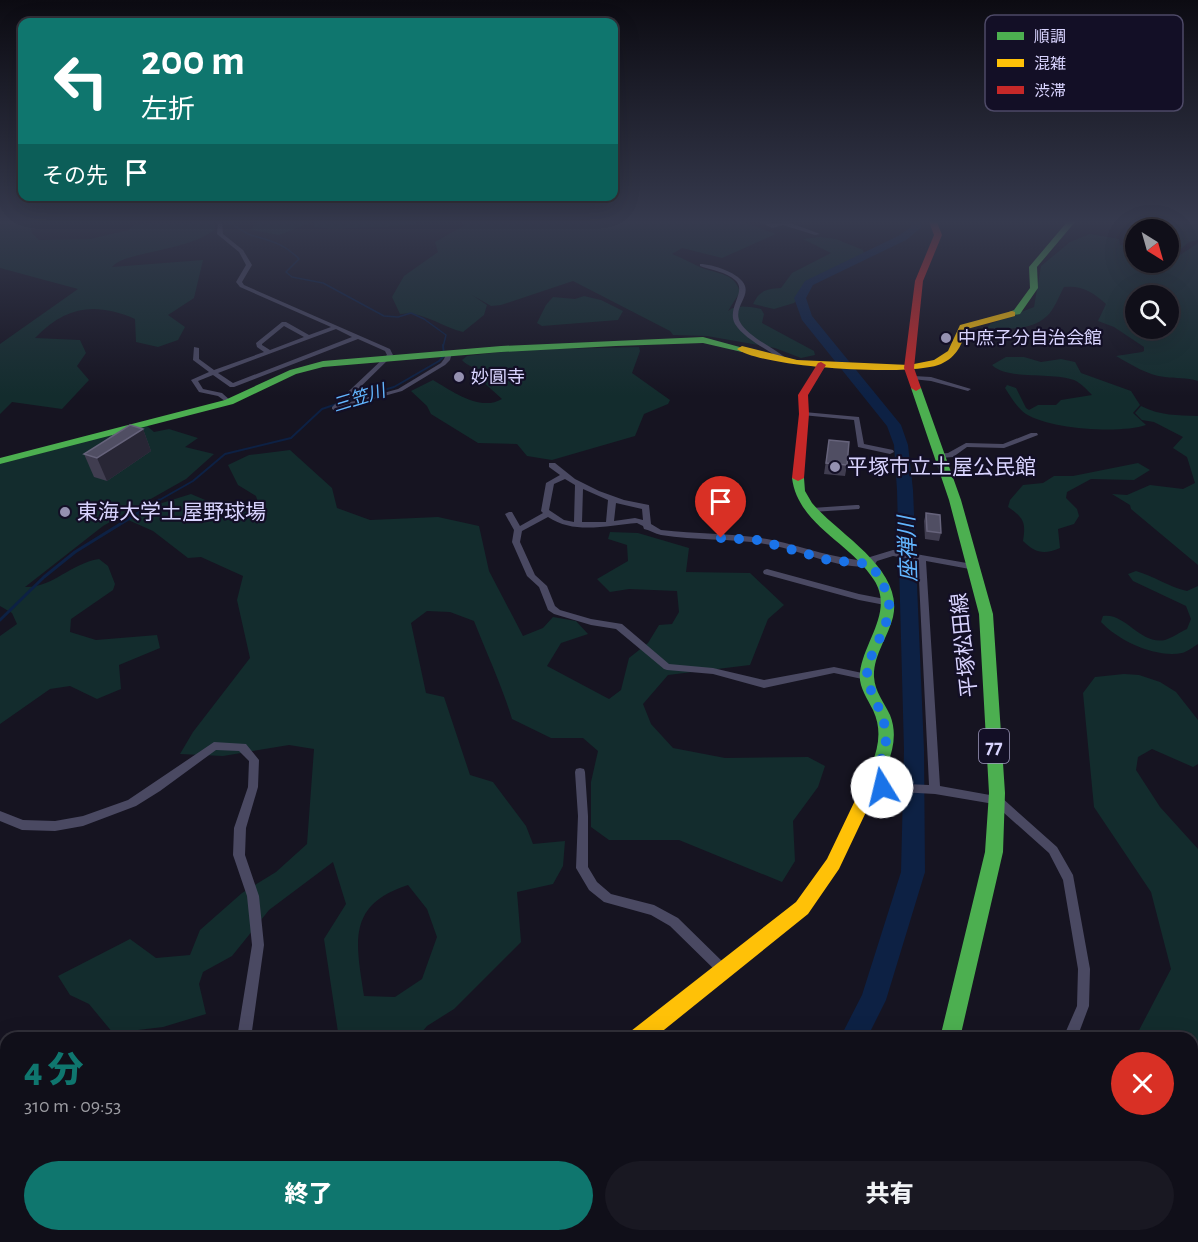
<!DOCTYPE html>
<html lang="ja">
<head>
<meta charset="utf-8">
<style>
	body { margin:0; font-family:"Alegreya Sans","Noto Sans JP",sans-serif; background:#191822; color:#f1f3f6; height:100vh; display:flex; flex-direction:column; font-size:22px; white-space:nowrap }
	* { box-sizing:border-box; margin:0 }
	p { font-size:20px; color:#9c9ca2 }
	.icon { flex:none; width:33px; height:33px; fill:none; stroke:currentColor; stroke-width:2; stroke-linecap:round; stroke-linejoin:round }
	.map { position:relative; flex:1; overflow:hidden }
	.side { position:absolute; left:0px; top:1032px; width:1198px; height:210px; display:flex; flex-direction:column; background:#100f19; border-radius:18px 18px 0 0; box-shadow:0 6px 24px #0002,0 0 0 2px #302f38 }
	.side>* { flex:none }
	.banner { position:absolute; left:18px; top:18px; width:600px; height:183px; border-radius:12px; box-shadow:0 6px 24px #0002,0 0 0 2px #302f38; background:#0f766e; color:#fff; overflow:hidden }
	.needle { width:39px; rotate:143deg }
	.buttons { position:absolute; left:1125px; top:219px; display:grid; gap:12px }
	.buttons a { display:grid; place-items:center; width:54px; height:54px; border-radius:50%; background:#100f19; box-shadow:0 6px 24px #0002,0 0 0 2px #302f38; font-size:30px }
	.pin { position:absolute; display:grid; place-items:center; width:51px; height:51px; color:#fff; margin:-62px -26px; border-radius:50% 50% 50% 0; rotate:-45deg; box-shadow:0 0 6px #0007 }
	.pin .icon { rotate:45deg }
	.me { position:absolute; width:66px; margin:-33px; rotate:351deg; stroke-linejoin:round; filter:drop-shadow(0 0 4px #0008) }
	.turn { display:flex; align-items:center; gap:21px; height:126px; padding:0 24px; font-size:27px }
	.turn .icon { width:78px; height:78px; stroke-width:2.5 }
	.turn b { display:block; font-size:42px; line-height:51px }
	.then { display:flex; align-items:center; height:57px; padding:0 24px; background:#0003; gap:12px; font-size:22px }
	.round { display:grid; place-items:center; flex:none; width:63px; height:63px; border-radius:32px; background:#191822 }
	.overview { display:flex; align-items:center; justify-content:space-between; height:102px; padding:0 24px }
	h1 { font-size:36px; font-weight:800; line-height:45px; color:#0f766e }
	.action { display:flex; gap:12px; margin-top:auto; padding:12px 24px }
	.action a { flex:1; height:69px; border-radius:36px; background:#0f766e; color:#fff; font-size:24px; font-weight:800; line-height:69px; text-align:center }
	.action a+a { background:#191822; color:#f1f3f6 }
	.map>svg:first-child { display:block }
	.green { fill:#132c2d; fill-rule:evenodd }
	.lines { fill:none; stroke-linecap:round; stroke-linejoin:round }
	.stream-far2 { stroke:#0d2144; stroke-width:1.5 }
	.stream-far1 { stroke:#0d2144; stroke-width:2 }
	.stream { stroke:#0d2144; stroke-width:3 }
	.river { fill:#0d2144; fill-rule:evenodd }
	.street { fill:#4a4962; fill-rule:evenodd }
	.fast { fill:#4caf50; fill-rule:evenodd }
	.slow { fill:#ffc107; fill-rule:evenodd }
	.jam { fill:#c62828; fill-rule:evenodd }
	.wall { fill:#403d50 }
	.shaded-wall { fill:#282635 }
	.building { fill:#504e63; stroke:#66637b; stroke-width:1.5 }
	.route { stroke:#1a73e8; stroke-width:10; stroke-dasharray:0 18 }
	.poi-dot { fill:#9591b1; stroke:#130f26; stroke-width:2 }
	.labels { text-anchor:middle; stroke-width:4.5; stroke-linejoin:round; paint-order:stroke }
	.far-poi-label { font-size:18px; fill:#d9d4ff; stroke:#130f26; text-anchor:start }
	.far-water-label { font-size:18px; font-style:italic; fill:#62b6ff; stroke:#130f26 }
	.shield { fill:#130f26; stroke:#9e99be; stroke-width:1.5 }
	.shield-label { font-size:20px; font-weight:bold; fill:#d9d4ff }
	.poi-label { font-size:21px; fill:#d9d4ff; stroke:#130f26; text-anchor:start }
	.street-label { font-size:21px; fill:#d9d4ff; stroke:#130f26 }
	.water-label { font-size:22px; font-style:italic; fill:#62b6ff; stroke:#130f26 }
	.key { fill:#130f26; stroke:#4e4a67; stroke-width:1.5 }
	.key-label { font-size:16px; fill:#d9d4ff }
</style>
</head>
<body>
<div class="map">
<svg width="1198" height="1242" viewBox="0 0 1198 1242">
	<rect width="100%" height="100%" fill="#161421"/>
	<g class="green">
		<path d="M0 222H32L30 224 32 233 39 240 90 239 129 230 133 226 144 223 212 222 216 228C193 251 124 251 112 267L203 260 194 298 168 315 185 327 178 340 158 347 136 342 135 319C95 302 66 306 35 338L80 340 86 353 77 366 89 380 62 409 12 402 0 414V344L78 289 0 268Z"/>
		<polygon points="257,222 312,222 279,235 251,230"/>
		<polygon points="314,222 416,222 416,225 334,229 314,227"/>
		<path d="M461 222H743L776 234 722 258 682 248 672 254C683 258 691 263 702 268 718 274 735 273 740 292L728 311C737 304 750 307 761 309L764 314 762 323 814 351 815 355 801 358 775 348 707 336 673 335 670 331 573 281 501 305 491 306 472 295 487 305 484 315 463 332C442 327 421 310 400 314L392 297 404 276 438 252 435 242 465 225Z"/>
		<polygon points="1147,222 1198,222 1198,240 1189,242 1174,255 1169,254 1168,230 1139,229"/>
		<path d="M1090 234 1119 239 1120 245 1135 248 1136 262H1168L1169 256 1177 257 1198 243V381C1186 377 1176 379 1165 377 1147 375 1132 365 1116 356L1142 352 1144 351V347L1114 327 1098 321 1106 304C1093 292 1082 285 1064 287 1059 296 1054 310 1047 316 1031 331 1007 329 987 328L990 324 1034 307 1041 266 1070 242ZM1136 296H1168V328H1136Z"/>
		<path d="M820 237 836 239 863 250 864 255 816 281 794 303 774 309 753 304C760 290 766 289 781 288L792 273 831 253 803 239Z"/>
		<polygon points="584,296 601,300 623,311 618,320 542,326 537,323 546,305 553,297 575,299"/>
		<path d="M639 347 640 351 632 373 670 400 668 404 644 414 635 436 552 460 527 456 517 444 478 443 431 414 427 406 411 391 433 380C452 391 480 412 502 399L481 380 488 375C480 369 468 367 462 360L467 356 515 350Z"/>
		<path d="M1006 357H1024L1041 362 1061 359 1075 362 1081 373 1131 391 1140 405 1133 413 1146 425C1120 434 1049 429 1026 414 1017 408 1011 397 1005 388L1007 385 1016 388 1026 408 1029 410 1038 405H1056L1061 400 1092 395C1087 390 1081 383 1074 380 1053 372 1006 380 992 365Z"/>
		<path d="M1141 406C1161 416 1177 415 1198 416V565L1131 509 1130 505 1112 494 1127 495 1150 485 1183 489 1195 483 1187 457 1173 448 1183 437 1154 422 1142 420 1135 413Z"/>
		<path d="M146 425 154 432 169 429 198 438 185 447 214 454 186 479 103 526 25 587C53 588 69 564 99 559L108 566 115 584 113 590 71 619 70 632 96 640 157 635 160 648 119 665 121 689 97 699 70 686 50 689 0 724V636L17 624 12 613 0 606V464Z"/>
		<path d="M290 450 332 488 337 508 370 520 438 517 479 526 489 571 523 636 543 628 553 617 576 621 588 634 561 643 547 666 609 699 621 690 629 658 648 643 659 625 672 624 679 612 677 591 629 589 610 592 597 579 628 561 627 545 608 539 610 532 638 533 689 548 686 572 750 573 784 605 768 619 750 665 668 675 643 704 651 724 673 748 725 758 808 757 825 766 818 787 793 821 795 861 782 882 679 840H609L591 827V782L598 751 583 738H551L512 719C502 686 487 654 474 621L450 612 427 611 411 623 426 693 444 697 470 775 493 782 526 826 533 844 565 841 563 866 553 884 517 892 521 942 454 1009 427 1026 417 1038H359L338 1032 324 939 346 904 333 862 269 910 232 956 203 972 199 984 206 1014 163 1027 113 1033 89 1004 70 995 58 976 130 939 156 958 190 955 200 930 242 893 276 872 307 844 314 749 289 745 223 756 180 754 193 732 250 658 237 600 243 576 201 557 188 558 153 531 126 519 149 507 191 494 224 508 215 514 227 520 243 512 260 509 256 496 238 485 228 465 249 455ZM408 885 427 909 437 937 422 979 395 997 364 996C356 943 346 905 408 885Z"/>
		<path d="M1138 463 1150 470 1134 480 1091 479 1067 492 1066 498 1077 509 1079 516 1074 524 1058 529 1060 548C1044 555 1035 553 1023 541 1026 522 1024 518 1008 507L1010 500 1023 485 1043 483 1054 476H1073Z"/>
		<path d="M1136 571C1154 576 1169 587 1187 591L1198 586V644C1193 647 1187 652 1182 653 1155 658 1119 641 1101 622L1103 616C1125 612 1140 645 1165 640 1172 638 1180 632 1187 629L1191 619 1186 606 1133 581 1128 574Z"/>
		<polygon points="1124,674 1139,675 1160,682 1176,692 1198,720 1198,764 1193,767 1152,749 1138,757 1136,770 1160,807 1198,849 1198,1081 1193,1095 1192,1038 1135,1038 1171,969 1151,892 1094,807 1083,693 1095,677"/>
		<polygon points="269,1236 363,1236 363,1242 270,1242"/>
	</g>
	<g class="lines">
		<path class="stream-far2" d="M229 222C236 226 243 232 251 235 270 241 284 243 299 259L286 272 292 277 323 283 384 316 398 317 411 313 424 319 446 335 443 347"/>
		<g class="stream-far1">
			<polyline points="343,402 394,387 439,361 444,356 443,345"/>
			<polyline points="156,502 193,481 225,454 291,438 322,409 337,404"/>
		</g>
		<polyline class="stream" points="0,620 44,577 75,552 159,500"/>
		<g class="river">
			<polygon points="910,222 920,222 921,228 906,240 813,285 806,298 812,316 901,425 908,445 913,490 924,750 925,872 886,1000 867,1038 840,1038 862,995 901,872 904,750 897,490 894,445 887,426 802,320 794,298 805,281 898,236 911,227"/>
			<polygon points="540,1236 586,1236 584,1242 538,1242"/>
		</g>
		<g class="street">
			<path d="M218 222H222L223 234 243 250 252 265 242 282 244 285 390 349 393 355 392 356 343 404 398 389 441 363 444 359 447 352 452 353 450 360 445 365 402 391 334 410 332 409V407L387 355 385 351 358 339 234 387H230L213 375 198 381 203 389 222 393 232 402 229 404 218 396 199 392 191 380 209 372 193 360 194 347 199 348V359L214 370 264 352 257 347 256 343 282 322H286L309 335 331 327 240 287 236 282 246 265 239 252 217 234ZM284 326 304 337 270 350 262 345V344ZM336 329 352 337 233 383 218 373Z"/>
			<polygon points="760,222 767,222 772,224 788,222 820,234 815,235 783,225 772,228"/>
			<path d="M700 264C712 264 741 273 745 286 749 298 733 308 740 322 748 337 775 348 788 360V362H784C770 350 745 340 735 324 726 308 748 291 735 280 726 272 711 270 700 266Z"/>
			<polygon points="914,376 931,377 971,389 968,391 931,381 912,379 912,377"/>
			<polygon points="804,412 859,417 864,444 893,450 894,452 890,454 858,447 854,420 802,415 801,414"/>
			<polygon points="1031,433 1037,433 1038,435 1004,448 967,447 953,457 940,458 936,456 937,454 948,453 966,443 1003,444"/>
			<path d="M549 463H555L575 479 599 491 624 500 649 505 651 524 661 530C698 534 736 533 772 540 805 547 835 559 868 561L870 557 893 550 978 565 979 567 975 570 926 561 940 786 1001 797 1057 847 1073 875 1090 969 1089 1006 1077 1038H1063L1077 1006 1078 969 1063 880 1049 853 994 804 935 794 882 791 867 786 866 783 867 780 871 779 882 783 929 785 918 560 893 556 877 561 874 566C842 571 803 551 771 545 735 538 698 541 661 535 655 534 650 530 644 529L643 526 637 523C608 525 575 535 548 517L522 531 520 542 535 575 547 586 555 606 560 610 591 619 622 624 669 664 713 668 764 680 834 667 867 674 870 675 872 677 870 679 867 680 834 673 764 688 713 674 667 670 664 669 616 629 591 625 554 614 548 610 539 587 527 576 512 542 514 530 505 514 509 512H512L520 526 543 513 541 511 546 483 560 475 549 467ZM565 479 575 485 574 522 564 520 549 510 554 484ZM583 489 608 500 606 522H582ZM616 503 642 509 643 520 635 518 614 521Z"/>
			<polygon points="856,505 859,505 860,507 859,509 812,512 808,510 812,508"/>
			<polygon points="767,569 859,594 890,600 894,603 890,606 859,600 764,574 763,572 764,570"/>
			<polygon points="214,742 246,744 259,760 258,787 246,828 245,855 259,896 264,945 251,1038 237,1038 252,945 247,896 233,855 234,828 248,787 249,761 239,751 216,750 160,791 136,806 83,826 55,831 22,830 0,821 0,811 23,820 55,821 83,816 128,800"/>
			<polygon points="580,768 584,769 585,772 588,816 588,867 597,882 611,894 654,905 678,918 728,967 730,971 728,975 724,977 720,975 670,926 651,915 604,902 589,890 576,868 578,816 575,772 576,769"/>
			<polygon points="6,1162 6,1177 0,1179 0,1164"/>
			<polygon points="426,1236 473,1236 469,1242 422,1242"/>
			<polygon points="490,1236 506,1236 508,1242 492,1242"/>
		</g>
		<g class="fast">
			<polygon points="1067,222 1075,222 1037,267 1038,288 1020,314 1009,316 1009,312 1014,310 1030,288 1029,267"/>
			<polygon points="703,337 747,349 742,352 703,343 616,346 501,352 323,367 296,374 233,404 0,464 0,458 225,400 290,370 323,361 501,346"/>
			<polygon points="916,385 921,388 961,500 993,614 1005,793 1003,852 960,1038 940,1038 985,852 989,793 979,614 949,500 911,388"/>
			<path d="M798 475 804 478 805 491 812 503C839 535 904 569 893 617 888 637 873 656 874 677 875 692 884 702 890 715 901 742 886 768 875 793L873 798 867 800 861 798 859 793C871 766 887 740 873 710 867 698 858 686 860 672 864 641 894 611 874 580 851 543 798 525 792 478Z"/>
			<polygon points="242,1236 264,1236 265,1242 243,1242"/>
			<polygon points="846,1236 870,1236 868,1242 844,1242"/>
		</g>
		<g class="slow">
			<path d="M1012 311 1015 312V316L967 329C962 344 957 357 941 364 910 377 763 368 737 349L742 346 797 360 909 365 934 360 948 351 960 325Z"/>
			<polygon points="867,786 873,788 875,793 839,869 808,914 654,1038 628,1038 631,1031 796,902 827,859 861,788"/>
		</g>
		<g class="jam">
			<polygon points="929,222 937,222 942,235 923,281 914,368 921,388 916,391 911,388 904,368 915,281 934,235"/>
			<polygon points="821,362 826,365 808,395 809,414 804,478 798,481 792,478 799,414 798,395 818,363"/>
		</g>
	</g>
	<g class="wall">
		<polygon points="143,429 151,451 107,481 94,477 84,454"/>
		<polygon points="829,440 847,465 845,476 824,474"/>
		<polygon points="926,513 941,533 939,541 925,539 924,521"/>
	</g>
	<polygon class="shaded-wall" points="143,429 151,451 107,481 97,458"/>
	<g class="building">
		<polygon points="130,425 143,429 97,458 84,454"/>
		<polygon points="829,440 849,442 847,465 826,463"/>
		<polygon points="926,513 940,515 941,533 927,531"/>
	</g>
	<linearGradient id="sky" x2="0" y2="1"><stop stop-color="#0c0b12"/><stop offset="0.56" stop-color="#363a4e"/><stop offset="1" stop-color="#363a4e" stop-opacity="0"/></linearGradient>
	<rect width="1198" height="396" fill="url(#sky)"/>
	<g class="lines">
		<path class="route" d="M721 538 758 540 828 560 871 564C893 600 895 605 877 644 872 654 868 663 867 674 867 683 872 692 875 700 893 738 887 746 871 783L882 787"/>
	</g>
	<g class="poi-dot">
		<circle cx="946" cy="338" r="6"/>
		<circle cx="459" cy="377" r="6"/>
		<circle cx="835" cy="467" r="6"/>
		<circle cx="65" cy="512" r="6"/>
	</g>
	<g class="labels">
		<g class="far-poi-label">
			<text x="958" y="344">中庶子分自治会館</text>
			<text x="471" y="383">妙圓寺</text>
		</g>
		<g class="far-water-label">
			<text transform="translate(359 398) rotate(-17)" y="6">三笠川</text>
		</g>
		<rect class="shield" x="979" y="729" width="30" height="34" rx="4.5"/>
		<g class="shield-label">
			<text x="994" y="753">77</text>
		</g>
		<g class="poi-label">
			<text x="847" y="474">平塚市立土屋公民館</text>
			<text x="77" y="519">東海大学土屋野球場</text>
		</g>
		<g class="street-label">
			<text transform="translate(964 645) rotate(-96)" y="7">平塚松田線</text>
		</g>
		<g class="water-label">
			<text transform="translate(907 549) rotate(-92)" y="8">座禅川</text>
		</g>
	</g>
	<rect x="985" y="15" width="198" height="96" rx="9" class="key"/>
	<rect x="997" y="32" width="27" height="8" fill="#4caf50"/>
	<rect x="997" y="59" width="27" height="8" fill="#ffc107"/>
	<rect x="997" y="86" width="27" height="8" fill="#c62828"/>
	<g class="key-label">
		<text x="1034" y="42">順調</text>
		<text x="1034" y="69">混雑</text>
		<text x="1034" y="96">渋滞</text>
	</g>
</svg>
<div class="buttons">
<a><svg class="needle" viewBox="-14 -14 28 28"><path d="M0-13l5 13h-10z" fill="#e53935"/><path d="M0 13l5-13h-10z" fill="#9c9ca2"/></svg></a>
<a><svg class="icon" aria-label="search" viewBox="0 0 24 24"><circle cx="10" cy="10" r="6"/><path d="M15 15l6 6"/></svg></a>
</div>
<div class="pin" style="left:721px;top:538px;background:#d93025"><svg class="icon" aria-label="arrive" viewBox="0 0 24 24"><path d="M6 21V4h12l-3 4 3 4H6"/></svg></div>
<svg class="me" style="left:882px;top:787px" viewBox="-20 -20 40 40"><circle r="19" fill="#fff"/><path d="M0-13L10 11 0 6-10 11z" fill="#1a73e8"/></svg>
<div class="banner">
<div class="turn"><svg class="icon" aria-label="left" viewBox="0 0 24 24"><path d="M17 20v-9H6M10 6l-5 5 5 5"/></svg><div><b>200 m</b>左折</div></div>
<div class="then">その先<svg class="icon" aria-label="arrive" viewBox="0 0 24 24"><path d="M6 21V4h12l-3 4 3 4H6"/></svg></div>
</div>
<section class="side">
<div class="overview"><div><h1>4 分</h1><p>310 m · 09:53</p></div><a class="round" style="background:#d93025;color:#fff"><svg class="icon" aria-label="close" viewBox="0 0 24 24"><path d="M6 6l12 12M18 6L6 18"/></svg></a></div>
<div class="action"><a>終了</a><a>共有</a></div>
</section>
</div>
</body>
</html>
